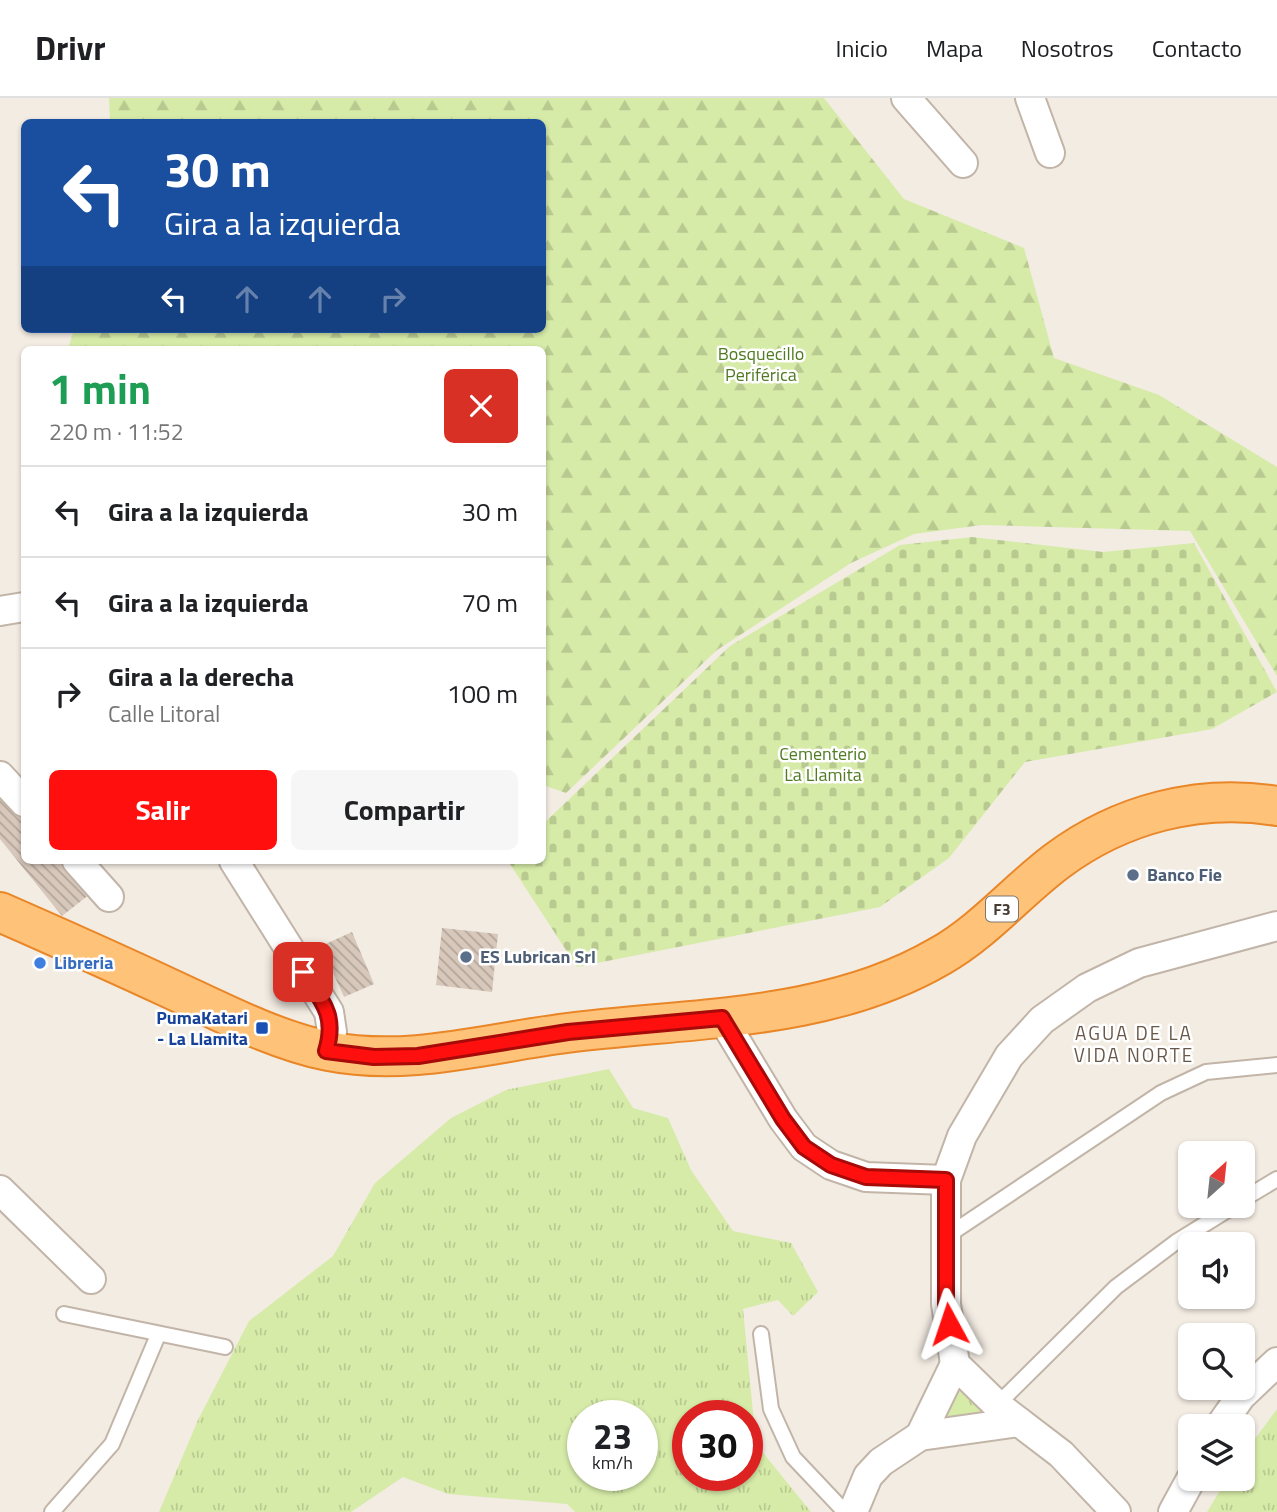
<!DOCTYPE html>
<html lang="es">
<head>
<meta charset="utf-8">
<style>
	body { margin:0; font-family:"Titillium Web",sans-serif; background:#f6f6f6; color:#202124; height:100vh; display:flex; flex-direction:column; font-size:26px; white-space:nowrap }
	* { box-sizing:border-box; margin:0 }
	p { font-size:23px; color:#757577 }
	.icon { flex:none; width:38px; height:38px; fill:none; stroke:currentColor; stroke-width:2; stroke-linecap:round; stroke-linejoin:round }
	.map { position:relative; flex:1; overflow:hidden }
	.panel { position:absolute; left:21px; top:248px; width:525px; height:518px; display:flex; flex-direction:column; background:#fff; border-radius:10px; box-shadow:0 2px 5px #0004 }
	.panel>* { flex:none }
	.guide { position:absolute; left:21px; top:21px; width:525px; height:214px; border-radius:10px; box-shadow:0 2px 5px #0004; background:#1a4fa0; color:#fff; overflow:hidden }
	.needle { width:46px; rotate:27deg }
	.buttons { position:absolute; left:1178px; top:1043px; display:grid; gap:14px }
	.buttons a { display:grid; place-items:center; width:77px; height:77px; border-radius:10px; background:#fff; box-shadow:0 2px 5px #0004; font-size:35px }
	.speed { position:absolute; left:567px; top:1302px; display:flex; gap:14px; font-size:35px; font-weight:700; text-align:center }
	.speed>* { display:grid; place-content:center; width:91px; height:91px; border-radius:50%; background:#fff; box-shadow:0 2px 5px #0004; line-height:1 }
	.speed small { font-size:18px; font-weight:400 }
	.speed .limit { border:10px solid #d22; background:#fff; color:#111 }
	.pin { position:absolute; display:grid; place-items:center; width:60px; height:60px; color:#fff; margin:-30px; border-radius:14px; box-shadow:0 4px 10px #0006 }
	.me { position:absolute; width:77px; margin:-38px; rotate:355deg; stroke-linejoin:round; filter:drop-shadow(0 0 5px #0008) }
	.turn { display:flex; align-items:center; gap:24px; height:147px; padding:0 28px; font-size:32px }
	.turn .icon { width:91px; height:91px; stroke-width:2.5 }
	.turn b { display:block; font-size:49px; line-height:60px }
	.lanes { display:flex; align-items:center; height:66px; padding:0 28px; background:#0003; justify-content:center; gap:35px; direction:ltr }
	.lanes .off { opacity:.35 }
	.round { display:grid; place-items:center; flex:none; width:74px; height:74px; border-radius:10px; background:#f6f6f6 }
	.headline { display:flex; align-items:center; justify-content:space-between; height:119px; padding:0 28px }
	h1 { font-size:42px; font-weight:700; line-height:52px; color:#1e9e55 }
	.primary-button { display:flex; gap:14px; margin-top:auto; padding:14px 28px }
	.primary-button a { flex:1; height:80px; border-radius:10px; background:#ff100e; color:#fff; font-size:28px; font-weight:700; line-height:80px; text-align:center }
	.primary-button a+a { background:#f6f6f6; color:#202124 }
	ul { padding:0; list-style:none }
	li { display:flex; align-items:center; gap:21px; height:91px; padding:0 28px; border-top:2px solid #e0e0e0 }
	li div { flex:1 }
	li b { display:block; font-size:26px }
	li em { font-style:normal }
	header { display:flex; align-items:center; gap:42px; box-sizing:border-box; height:98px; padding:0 35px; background:#fff; border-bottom:2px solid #e0e0e0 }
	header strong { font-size:33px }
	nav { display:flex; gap:38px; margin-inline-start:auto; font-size:24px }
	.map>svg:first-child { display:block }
	.grass { fill:url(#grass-tufts); fill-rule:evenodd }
	.forest { fill:url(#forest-firs) }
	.cemetery { fill:url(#cemetery-stones) }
	.building { fill:url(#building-back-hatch) }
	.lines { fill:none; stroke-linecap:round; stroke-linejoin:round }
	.service-casing { stroke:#c2b5a8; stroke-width:18 }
	.minor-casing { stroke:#c2b5a8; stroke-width:32 }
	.trunk-casing { stroke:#e98627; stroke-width:42 }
	.service { stroke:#fff; stroke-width:14 }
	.minor { stroke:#fff; stroke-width:28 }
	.trunk { stroke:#ffc279; stroke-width:38 }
	.route-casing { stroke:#a60a09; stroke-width:18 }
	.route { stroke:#ff100e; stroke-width:12 }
	.service-dot { fill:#5c6f8a; stroke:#fff; stroke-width:2.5 }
	.shop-dot { fill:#3f7fe0; stroke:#fff; stroke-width:2.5 }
	.transit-dot { fill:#1a4fb4; stroke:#fff; stroke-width:2.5 }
	.labels { text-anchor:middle; stroke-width:5; stroke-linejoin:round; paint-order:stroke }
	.shield { fill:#fff; stroke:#7d7670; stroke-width:2 }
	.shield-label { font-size:16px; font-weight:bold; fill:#453b33 }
	.park-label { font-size:18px; fill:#507b22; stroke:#fff }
	.service-label { font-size:18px; font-weight:bold; fill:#4e5e75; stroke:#fff; text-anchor:start }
	.shop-label { font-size:18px; font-weight:bold; fill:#366cbe; stroke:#fff; text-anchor:start }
	.transit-label { font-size:18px; font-weight:bold; fill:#164399; stroke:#fff; text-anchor:end }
	.neighbourhood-label { font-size:19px; letter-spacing:2px; fill:#695849; stroke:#fff }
</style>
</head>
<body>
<header>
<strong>Drivr</strong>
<nav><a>Inicio</a><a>Mapa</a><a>Nosotros</a><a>Contacto</a></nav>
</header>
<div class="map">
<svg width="1277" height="1414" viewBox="0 0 1277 1414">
	<defs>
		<pattern id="grass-tufts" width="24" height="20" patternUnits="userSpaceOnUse" patternTransform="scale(1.75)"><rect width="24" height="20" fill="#d6eba8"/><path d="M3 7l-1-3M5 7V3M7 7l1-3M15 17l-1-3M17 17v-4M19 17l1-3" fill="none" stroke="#b9ca91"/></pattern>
		<pattern id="forest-firs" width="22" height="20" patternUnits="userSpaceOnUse" patternTransform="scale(1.75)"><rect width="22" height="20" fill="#d6eba8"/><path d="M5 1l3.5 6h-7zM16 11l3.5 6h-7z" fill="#b9ca91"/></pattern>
		<pattern id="cemetery-stones" width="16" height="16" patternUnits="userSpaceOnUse" patternTransform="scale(1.75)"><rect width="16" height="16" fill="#d6eba8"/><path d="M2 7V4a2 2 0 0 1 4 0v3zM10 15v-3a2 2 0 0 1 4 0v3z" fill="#b9ca91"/></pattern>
		<pattern id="building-back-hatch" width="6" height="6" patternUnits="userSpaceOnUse" patternTransform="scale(1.75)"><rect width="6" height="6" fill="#d8c8bb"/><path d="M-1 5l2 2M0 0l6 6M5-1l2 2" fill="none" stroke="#b1a499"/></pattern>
	</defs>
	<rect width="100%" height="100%" fill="#f3ece3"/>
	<g class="grass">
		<path d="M609 971 633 1010 668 1020 691 1072 733 1133 791 1145 818 1194 793 1218 778 1202 743 1211 756 1346 811 1414H575L567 1406 448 1396 403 1379 351 1414H159L198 1322 249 1223 333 1158 375 1085 451 1020 506 992ZM583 1318H642V1377H583ZM688 1318H747V1377H688Z"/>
		<polygon points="960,1285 985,1315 940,1326"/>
		<polygon points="1277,1311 1277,1414 1207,1414 1227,1381 1242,1381 1243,1357"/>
	</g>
	<polygon class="forest" points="109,0 824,0 904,101 1024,150 1054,260 1159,297 1277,369 1277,578 1190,433 982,427 914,436 851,465 717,552 566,695 543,687 542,252 68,252 74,231 542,231 542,24 110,24"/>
	<polygon class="cemetery" points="972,439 1103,454 1194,445 1277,594 1212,631 1025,664 949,760 880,809 577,869 508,763 542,763 543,726 730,548 900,447"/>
	<g class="building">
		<polygon points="0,684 24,714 24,763 64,763 90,796 62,818 0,741"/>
		<polygon points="442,830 498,836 492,894 436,887"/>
		<polygon points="352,834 374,886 344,899 321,848"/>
	</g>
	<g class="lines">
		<g class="service-casing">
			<g id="service">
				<polyline points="1242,1102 1277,1081"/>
				<polyline points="947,1138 1161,995 1206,974 1277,967"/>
				<polyline points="64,1216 225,1249"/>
				<polyline points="761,1236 771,1311 793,1359 845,1414"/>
				<polyline points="997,1307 1116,1189 1176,1144 1234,1108"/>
				<polyline points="52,1414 112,1346 158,1237"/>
			</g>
		</g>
		<g class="minor-casing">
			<g id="minor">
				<polyline points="906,0 963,65"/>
				<polyline points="1030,0 1050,55"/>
				<polyline points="0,513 24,509"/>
				<polyline points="0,678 24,704"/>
				<polyline points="77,763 109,799"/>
				<polyline points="234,763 329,914 332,934 326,952"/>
				<polyline points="722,920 783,1021 804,1049 831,1067 866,1079 946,1082"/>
				<polyline points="0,1092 91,1181"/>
				<polyline points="1220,1328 1241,1298 1277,1264"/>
				<polyline points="920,1338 1019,1324"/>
				<polyline points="853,1414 868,1378 881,1364 920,1338 955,1266"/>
				<polyline points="1116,1414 1061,1356 997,1307 955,1266 946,1206 946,1082 962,1038 1009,958 1042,922 1087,890 1139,865 1277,828"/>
				<polyline points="1173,1414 1191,1381"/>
			</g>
		</g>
		<g class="trunk-casing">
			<path id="trunk" d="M0 814C57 839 113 864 169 890 219 913 274 942 328 953 409 969 487 945 567 935 692 919 827 924 940 858 984 833 1017 793 1057 763 1120 716 1199 695 1277 708"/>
		</g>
		<use href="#service" class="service"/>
		<use href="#minor" class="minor"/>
		<use href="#trunk" class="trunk"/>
	</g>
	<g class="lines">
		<g class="route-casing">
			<path id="route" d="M303 874C322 903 337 917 326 953L374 959 418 958 568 934 722 920 783 1021 804 1049 831 1067 866 1079 946 1082V1206L949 1226"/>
		</g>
		<use href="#route" class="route"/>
	</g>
	<g class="service-dot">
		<circle cx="1133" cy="777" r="7"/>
		<circle cx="466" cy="859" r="7"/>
	</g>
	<circle class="shop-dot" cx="40" cy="865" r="7"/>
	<rect class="transit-dot" x="255" y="923" width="14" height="14" rx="3.5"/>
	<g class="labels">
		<rect class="shield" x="986" y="798.5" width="32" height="25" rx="5"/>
		<g class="shield-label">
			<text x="1002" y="817">F3</text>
		</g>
		<g class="park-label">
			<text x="761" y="262">Bosquecillo<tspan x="761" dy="21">Periférica</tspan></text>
			<text x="823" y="662">Cementerio<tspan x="823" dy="21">La Llamita</tspan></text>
		</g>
		<g class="service-label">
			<text x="1147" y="783">Banco Fie</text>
			<text x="480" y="865">ES Lubrican Srl</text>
		</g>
		<g class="shop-label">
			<text x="54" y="871">Libreria</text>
		</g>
		<g class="transit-label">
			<text x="248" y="926">PumaKatari<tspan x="248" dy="21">- La Llamita</tspan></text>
		</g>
		<g class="neighbourhood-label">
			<text x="1134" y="942">AGUA DE LA<tspan x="1134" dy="22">VIDA NORTE</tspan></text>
		</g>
	</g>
</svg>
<div class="buttons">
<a><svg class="needle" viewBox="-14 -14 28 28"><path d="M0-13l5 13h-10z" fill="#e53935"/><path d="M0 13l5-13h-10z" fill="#757577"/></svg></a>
<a><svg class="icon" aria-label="sound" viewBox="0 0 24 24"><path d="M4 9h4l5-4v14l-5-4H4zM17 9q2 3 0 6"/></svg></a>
<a><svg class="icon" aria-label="search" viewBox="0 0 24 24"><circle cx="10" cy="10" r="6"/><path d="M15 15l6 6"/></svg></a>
<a><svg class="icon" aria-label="layers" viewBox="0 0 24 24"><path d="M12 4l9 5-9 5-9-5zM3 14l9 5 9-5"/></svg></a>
</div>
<div class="speed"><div>23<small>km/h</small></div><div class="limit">30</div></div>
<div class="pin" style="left:303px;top:874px;background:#d93025"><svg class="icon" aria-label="arrive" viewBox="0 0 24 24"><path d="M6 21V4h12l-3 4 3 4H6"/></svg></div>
<svg class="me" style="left:949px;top:1226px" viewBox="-20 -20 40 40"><path d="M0-17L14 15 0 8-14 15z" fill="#ff100e" stroke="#fff" stroke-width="4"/></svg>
<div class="guide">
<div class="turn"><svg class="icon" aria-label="left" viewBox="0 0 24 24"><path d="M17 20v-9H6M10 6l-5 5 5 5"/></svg><div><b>30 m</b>Gira a la izquierda</div></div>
<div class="lanes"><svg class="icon" aria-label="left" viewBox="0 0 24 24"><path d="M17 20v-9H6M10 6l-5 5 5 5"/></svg><svg class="icon off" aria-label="ahead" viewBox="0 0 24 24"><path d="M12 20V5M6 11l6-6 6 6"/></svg><svg class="icon off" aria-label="ahead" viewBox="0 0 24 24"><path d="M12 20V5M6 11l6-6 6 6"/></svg><svg class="icon off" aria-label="right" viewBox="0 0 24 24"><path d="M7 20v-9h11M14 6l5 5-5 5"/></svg></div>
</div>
<section class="panel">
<div class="headline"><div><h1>1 min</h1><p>220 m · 11:52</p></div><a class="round" style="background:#d93025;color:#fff"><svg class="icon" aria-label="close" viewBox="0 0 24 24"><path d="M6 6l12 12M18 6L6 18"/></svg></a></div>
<ul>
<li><svg class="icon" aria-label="left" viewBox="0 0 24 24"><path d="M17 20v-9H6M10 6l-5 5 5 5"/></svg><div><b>Gira a la izquierda</b></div><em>30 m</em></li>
<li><svg class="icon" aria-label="left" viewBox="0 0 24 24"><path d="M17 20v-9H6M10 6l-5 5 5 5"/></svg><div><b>Gira a la izquierda</b></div><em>70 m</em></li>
<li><svg class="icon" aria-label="right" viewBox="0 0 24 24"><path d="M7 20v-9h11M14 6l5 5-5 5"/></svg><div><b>Gira a la derecha</b><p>Calle Litoral</p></div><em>100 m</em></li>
</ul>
<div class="primary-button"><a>Salir</a><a>Compartir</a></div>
</section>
</div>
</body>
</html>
